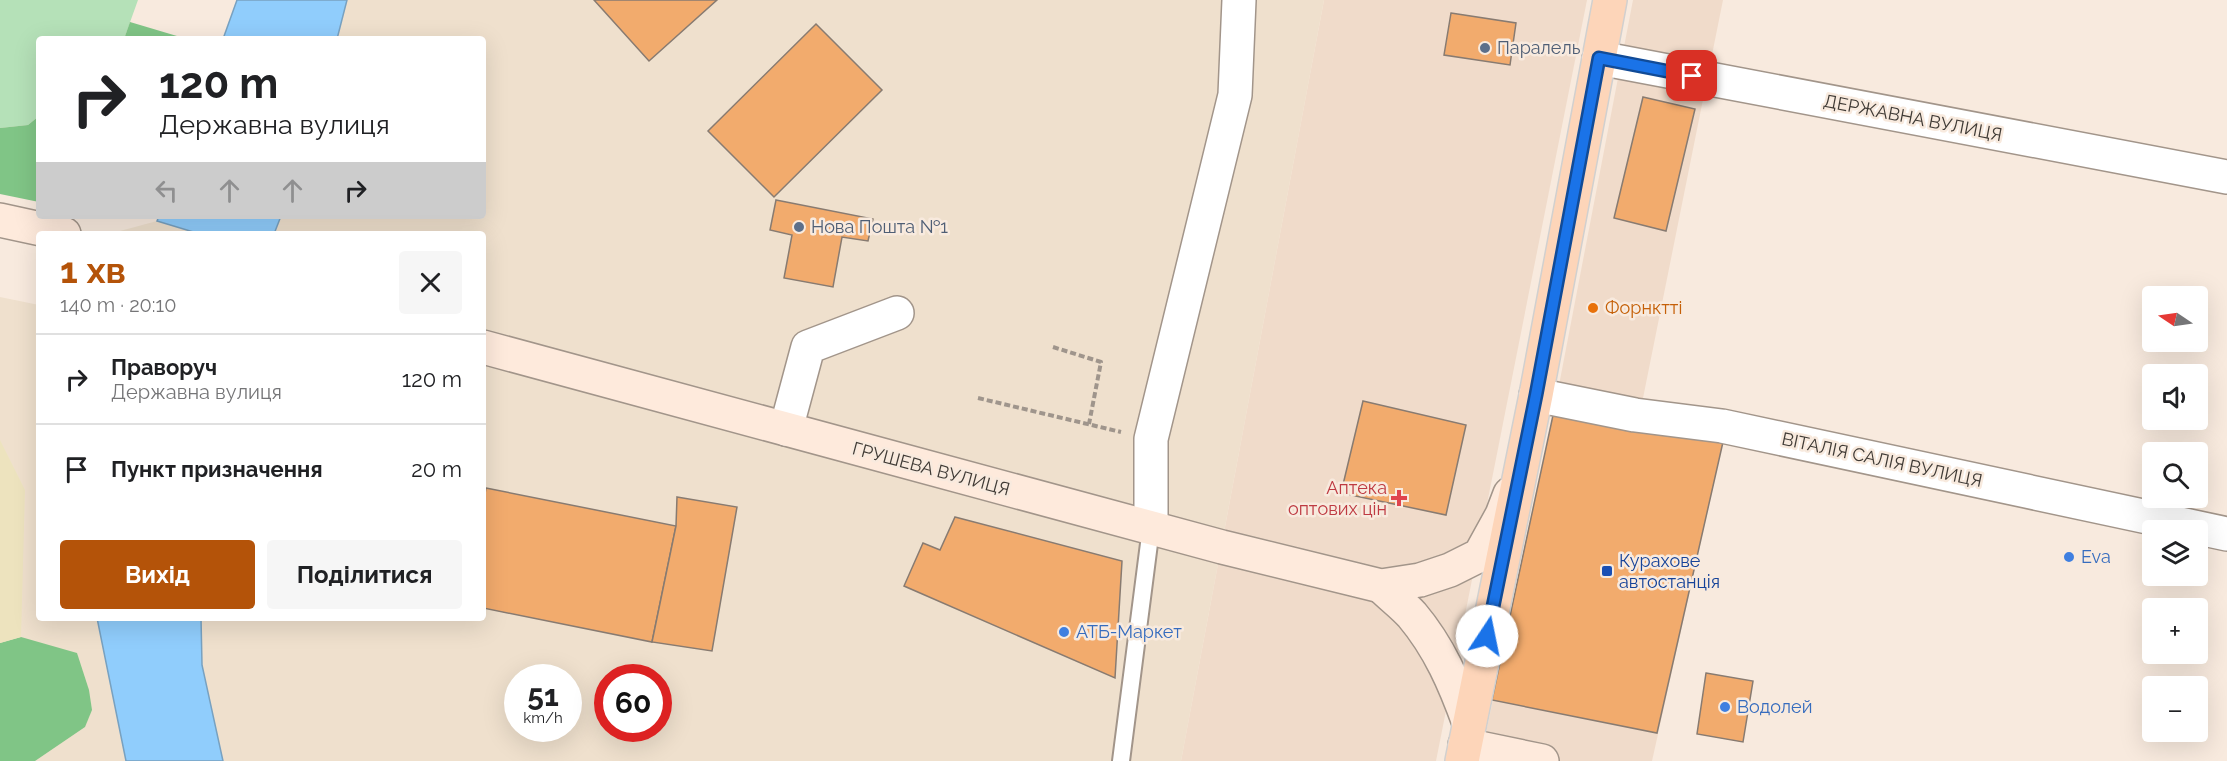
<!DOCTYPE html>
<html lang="uk">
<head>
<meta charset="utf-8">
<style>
	body { margin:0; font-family:Raleway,sans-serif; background:#f6f6f6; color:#202124; height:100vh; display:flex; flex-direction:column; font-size:22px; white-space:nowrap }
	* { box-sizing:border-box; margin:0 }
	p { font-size:20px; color:#757577 }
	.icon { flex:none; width:33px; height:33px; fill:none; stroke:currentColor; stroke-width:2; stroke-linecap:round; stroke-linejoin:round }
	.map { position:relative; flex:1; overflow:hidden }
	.panel { position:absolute; left:36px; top:231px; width:450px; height:390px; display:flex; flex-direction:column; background:#fff; border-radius:6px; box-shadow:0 6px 24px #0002 }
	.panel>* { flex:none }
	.hud { position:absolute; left:36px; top:36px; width:450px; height:183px; border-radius:6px; box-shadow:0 6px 24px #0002; background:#fff; color:#202124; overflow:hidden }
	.needle { width:39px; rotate:283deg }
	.fabs { position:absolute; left:2142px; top:286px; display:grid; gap:12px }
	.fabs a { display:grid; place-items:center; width:66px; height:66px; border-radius:6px; background:#fff; box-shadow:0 6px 24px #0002; font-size:30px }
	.speed { position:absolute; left:504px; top:664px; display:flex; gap:12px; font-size:30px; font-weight:700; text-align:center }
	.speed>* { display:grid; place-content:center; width:78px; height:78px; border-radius:50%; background:#fff; box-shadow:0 6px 24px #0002; line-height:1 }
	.speed small { font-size:15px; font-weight:400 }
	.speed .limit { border:9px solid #d22; background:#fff; color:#111 }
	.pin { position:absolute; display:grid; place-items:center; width:51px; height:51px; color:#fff; margin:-26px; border-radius:12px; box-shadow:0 3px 9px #0006 }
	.me { position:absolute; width:66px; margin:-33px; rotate:11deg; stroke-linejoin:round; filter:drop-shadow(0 0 4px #0008) }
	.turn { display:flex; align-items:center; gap:21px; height:126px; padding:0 24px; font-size:27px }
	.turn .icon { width:78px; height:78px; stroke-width:2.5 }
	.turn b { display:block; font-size:42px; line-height:51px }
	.lanes { display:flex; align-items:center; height:57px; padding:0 24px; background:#0003; justify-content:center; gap:30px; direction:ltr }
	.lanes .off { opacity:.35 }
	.round { display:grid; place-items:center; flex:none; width:63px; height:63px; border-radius:6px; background:#f6f6f6 }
	.head { display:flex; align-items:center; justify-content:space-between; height:102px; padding:0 24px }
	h1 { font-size:36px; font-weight:700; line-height:45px; color:#b45309 }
	.cta { display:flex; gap:12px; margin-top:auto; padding:12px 24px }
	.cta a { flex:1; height:69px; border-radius:6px; background:#b45309; color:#fff; font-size:24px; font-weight:700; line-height:69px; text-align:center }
	.cta a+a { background:#f6f6f6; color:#202124 }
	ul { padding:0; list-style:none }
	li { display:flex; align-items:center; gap:18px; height:90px; padding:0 24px; border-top:2px solid #e0e0e0 }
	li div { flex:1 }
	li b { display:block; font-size:22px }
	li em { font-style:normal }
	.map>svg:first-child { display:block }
	.built { fill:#f0dbca }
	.industrial { fill:#efe0cd; fill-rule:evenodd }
	.green { fill:#b5e1b8 }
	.forest { fill:#80c586 }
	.sand { fill:#ede3be }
	.water { fill:#90cdfc; stroke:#78a1c0; stroke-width:1.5 }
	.building { fill:#f2ab6d; stroke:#887b71; stroke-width:1.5 }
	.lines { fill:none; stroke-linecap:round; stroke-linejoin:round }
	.lane-casing { stroke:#a2958a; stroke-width:20 }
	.street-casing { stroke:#a2958a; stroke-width:36 }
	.secondary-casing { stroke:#a2958a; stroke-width:36 }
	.primary-casing { stroke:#d1d0cf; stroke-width:36 }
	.path { stroke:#9f958c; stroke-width:4; stroke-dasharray:6 3; stroke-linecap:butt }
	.lane { stroke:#fff; stroke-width:16 }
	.street { stroke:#fff; stroke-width:33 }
	.secondary { stroke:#feeadc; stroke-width:33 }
	.primary { stroke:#fdd5b9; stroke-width:33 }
	.route-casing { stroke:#114b97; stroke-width:15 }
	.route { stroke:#1a73e8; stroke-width:10 }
	.service-dot { fill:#5c6f8a; stroke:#f8eade; stroke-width:2 }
	.food-dot { fill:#e8710a; stroke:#f8eade; stroke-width:2 }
	.health-dot { fill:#e0444e; stroke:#f8eade; stroke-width:2 }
	.shop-dot { fill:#3f7fe0; stroke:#f8eade; stroke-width:2 }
	.transit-dot { fill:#1a4fb4; stroke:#f8eade; stroke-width:2 }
	.labels { text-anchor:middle; stroke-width:5; stroke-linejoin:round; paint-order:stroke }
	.service-label { font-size:18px; fill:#4e5e75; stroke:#f8eade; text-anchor:start }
	.street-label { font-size:18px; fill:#3f3a35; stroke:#f8eade }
	.food-label { font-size:18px; fill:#c56008; stroke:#f8eade; text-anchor:start }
	.health-label { font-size:18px; fill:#be3a42; stroke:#f8eade; text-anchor:end }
	.shop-label { font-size:18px; fill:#366cbe; stroke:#f8eade; text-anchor:start }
	.transit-label { font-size:18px; fill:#164399; stroke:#f8eade; text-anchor:start }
</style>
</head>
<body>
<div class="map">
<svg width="2227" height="761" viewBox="0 0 2227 761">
	<rect width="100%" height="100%" fill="#f8eade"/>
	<g class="built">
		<polygon points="1324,0 1587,0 1436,761 1181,761"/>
		<polygon points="1633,0 1723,0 1638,423 1723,442 1652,761 1480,761 1555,406"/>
	</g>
	<g class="industrial">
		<path d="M347 0H1324L1181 761H223L202 665 201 618H483V234H274L281 216H483V39H337ZM518 678H568V729H518ZM608 678H658V729H608Z"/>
		<polygon points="157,221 200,234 109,234"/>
		<polygon points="0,297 39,305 39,618 97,618 126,761 0,761"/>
	</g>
	<polygon class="green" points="0,0 138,0 124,39 39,39 39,116 28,125 0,128"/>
	<g class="forest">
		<polygon points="130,22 187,39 124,39"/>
		<polygon points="39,116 39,202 0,194 0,128 28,125"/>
		<polygon points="21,637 77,653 89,690 92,710 85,727 35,761 0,761 0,643"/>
	</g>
	<polygon class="sand" points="0,440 25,490 21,637 0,643"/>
	<g class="water">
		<polygon points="237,0 347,0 337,39 223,39"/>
		<polygon points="159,216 281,216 274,234 200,234 157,221"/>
		<polygon points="97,618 201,618 202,665 223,761 126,761"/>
	</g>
	<g class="building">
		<polygon points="594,0 717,0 649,61"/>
		<polygon points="1451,13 1516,23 1510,65 1444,55"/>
		<polygon points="816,24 882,90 774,197 708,131"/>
		<polygon points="1643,97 1695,109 1666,231 1614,218"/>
		<polygon points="776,200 873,219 868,241 842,237 833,287 784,278 792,235 770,230"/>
		<polygon points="1363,401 1466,425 1446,515 1341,493"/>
		<polygon points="1555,406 1723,442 1657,733 1492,700"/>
		<polygon points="486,488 676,526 652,642 483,608 483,504"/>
		<polygon points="677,497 737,507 712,651 652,642 676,526"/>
		<polygon points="955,517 1122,561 1115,678 904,586 923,543 940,550"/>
		<polygon points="1706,673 1753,681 1743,742 1697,734"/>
	</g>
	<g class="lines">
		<g class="lane-casing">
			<polyline id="lane" points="1121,761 1151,528"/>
		</g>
		<g class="street-casing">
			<g id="street">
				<polyline points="1599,58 2227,177"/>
				<polyline points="1536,395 1635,415 1722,426 2227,534"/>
				<polyline points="786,429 808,347 897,313"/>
				<polyline points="1151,528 1151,439 1235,95 1239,0"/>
			</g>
		</g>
		<g class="secondary-casing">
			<g id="secondary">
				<polyline points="0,220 64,234"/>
				<polyline points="483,347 1222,547 1381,586 1420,580 1450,570 1480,555 1502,515 1510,494"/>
				<path d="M1381 586C1391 596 1403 605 1412 615 1439 647 1455 684 1469 723"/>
				<polyline points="1465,745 1542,761"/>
			</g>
		</g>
		<g class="primary-casing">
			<polyline id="primary" points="1462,761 1536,395 1610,0"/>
		</g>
		<g class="path">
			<polyline points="1053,347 1101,362 1089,424"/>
			<polyline points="978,398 1121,432"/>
		</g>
		<use href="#lane" class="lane"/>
		<use href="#street" class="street"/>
		<use href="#secondary" class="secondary"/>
		<use href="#primary" class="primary"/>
	</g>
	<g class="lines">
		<g class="route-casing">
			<polyline id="route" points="1487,636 1536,395 1599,58 1692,76"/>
		</g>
		<use href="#route" class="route"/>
	</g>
	<g class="service-dot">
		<circle cx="1485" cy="48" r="6"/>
		<circle cx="799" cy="227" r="6"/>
	</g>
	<circle class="food-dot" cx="1593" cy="308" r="6"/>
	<path class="health-dot" d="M1396 489h6v6h6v6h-6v6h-6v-6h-6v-6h6z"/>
	<g class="shop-dot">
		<circle cx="2069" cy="557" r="6"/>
		<circle cx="1064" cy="632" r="6"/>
		<circle cx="1725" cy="707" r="6"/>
	</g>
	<rect class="transit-dot" x="1601" y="565" width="12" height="12" rx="3"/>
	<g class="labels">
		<g class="service-label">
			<text x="1497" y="54">Паралель</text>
			<text x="811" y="233">Нова Пошта №1</text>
		</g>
		<g class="street-label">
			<text transform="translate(1913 118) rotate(11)" y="6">ДЕРЖАВНА ВУЛИЦЯ</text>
			<text transform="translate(1882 460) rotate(12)" y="6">ВІТАЛІЯ САЛІЯ ВУЛИЦЯ</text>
			<text transform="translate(931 469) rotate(15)" y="6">ГРУШЕВА ВУЛИЦЯ</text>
		</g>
		<g class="food-label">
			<text x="1605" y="314">Форнктті</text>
		</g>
		<g class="health-label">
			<text x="1387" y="494">Аптека<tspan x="1387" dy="21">оптових цін</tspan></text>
		</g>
		<g class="shop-label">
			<text x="2081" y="563">Eva</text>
			<text x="1076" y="638">АТБ-Маркет</text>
			<text x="1737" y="713">Водолей</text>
		</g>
		<g class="transit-label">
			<text x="1619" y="567">Курахове<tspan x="1619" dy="21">автостанцiя</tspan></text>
		</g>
	</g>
</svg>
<div class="fabs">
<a><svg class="needle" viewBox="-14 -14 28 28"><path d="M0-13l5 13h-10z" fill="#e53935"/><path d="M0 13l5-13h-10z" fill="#757577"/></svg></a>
<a><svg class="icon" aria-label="sound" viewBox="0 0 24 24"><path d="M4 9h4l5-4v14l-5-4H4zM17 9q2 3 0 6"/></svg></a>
<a><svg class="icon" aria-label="search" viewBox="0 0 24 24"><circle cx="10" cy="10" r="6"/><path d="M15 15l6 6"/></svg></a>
<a><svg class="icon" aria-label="layers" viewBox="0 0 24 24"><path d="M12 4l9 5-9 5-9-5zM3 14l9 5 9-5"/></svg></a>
<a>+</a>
<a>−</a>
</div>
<div class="speed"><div>51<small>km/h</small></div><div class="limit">60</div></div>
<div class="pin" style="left:1692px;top:76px;background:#d93025"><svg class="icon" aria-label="arrive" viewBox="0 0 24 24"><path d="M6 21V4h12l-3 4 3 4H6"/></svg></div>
<svg class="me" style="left:1487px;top:636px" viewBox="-20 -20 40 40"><circle r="19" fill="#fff"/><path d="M0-13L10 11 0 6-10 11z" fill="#1a73e8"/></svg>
<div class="hud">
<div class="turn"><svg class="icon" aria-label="right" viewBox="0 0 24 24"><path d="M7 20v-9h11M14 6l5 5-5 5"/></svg><div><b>120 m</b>Державна вулиця</div></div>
<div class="lanes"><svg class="icon off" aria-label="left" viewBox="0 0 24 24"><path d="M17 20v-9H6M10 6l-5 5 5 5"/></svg><svg class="icon off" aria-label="ahead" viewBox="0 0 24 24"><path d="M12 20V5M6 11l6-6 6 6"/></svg><svg class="icon off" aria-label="ahead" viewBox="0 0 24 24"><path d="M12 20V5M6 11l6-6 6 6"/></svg><svg class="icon" aria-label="right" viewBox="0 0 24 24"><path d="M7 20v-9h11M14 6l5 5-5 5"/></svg></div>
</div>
<section class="panel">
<div class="head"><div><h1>1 хв</h1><p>140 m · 20:10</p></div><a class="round"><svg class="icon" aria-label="close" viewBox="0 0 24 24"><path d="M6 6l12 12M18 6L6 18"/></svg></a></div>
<ul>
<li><svg class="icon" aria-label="right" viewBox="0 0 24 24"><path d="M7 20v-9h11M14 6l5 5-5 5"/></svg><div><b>Праворуч</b><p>Державна вулиця</p></div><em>120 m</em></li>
<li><svg class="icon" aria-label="arrive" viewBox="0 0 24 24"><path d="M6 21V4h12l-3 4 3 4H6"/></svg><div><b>Пункт призначення</b></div><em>20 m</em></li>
</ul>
<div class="cta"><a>Вихід</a><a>Поділитися</a></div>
</section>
</div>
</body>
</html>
